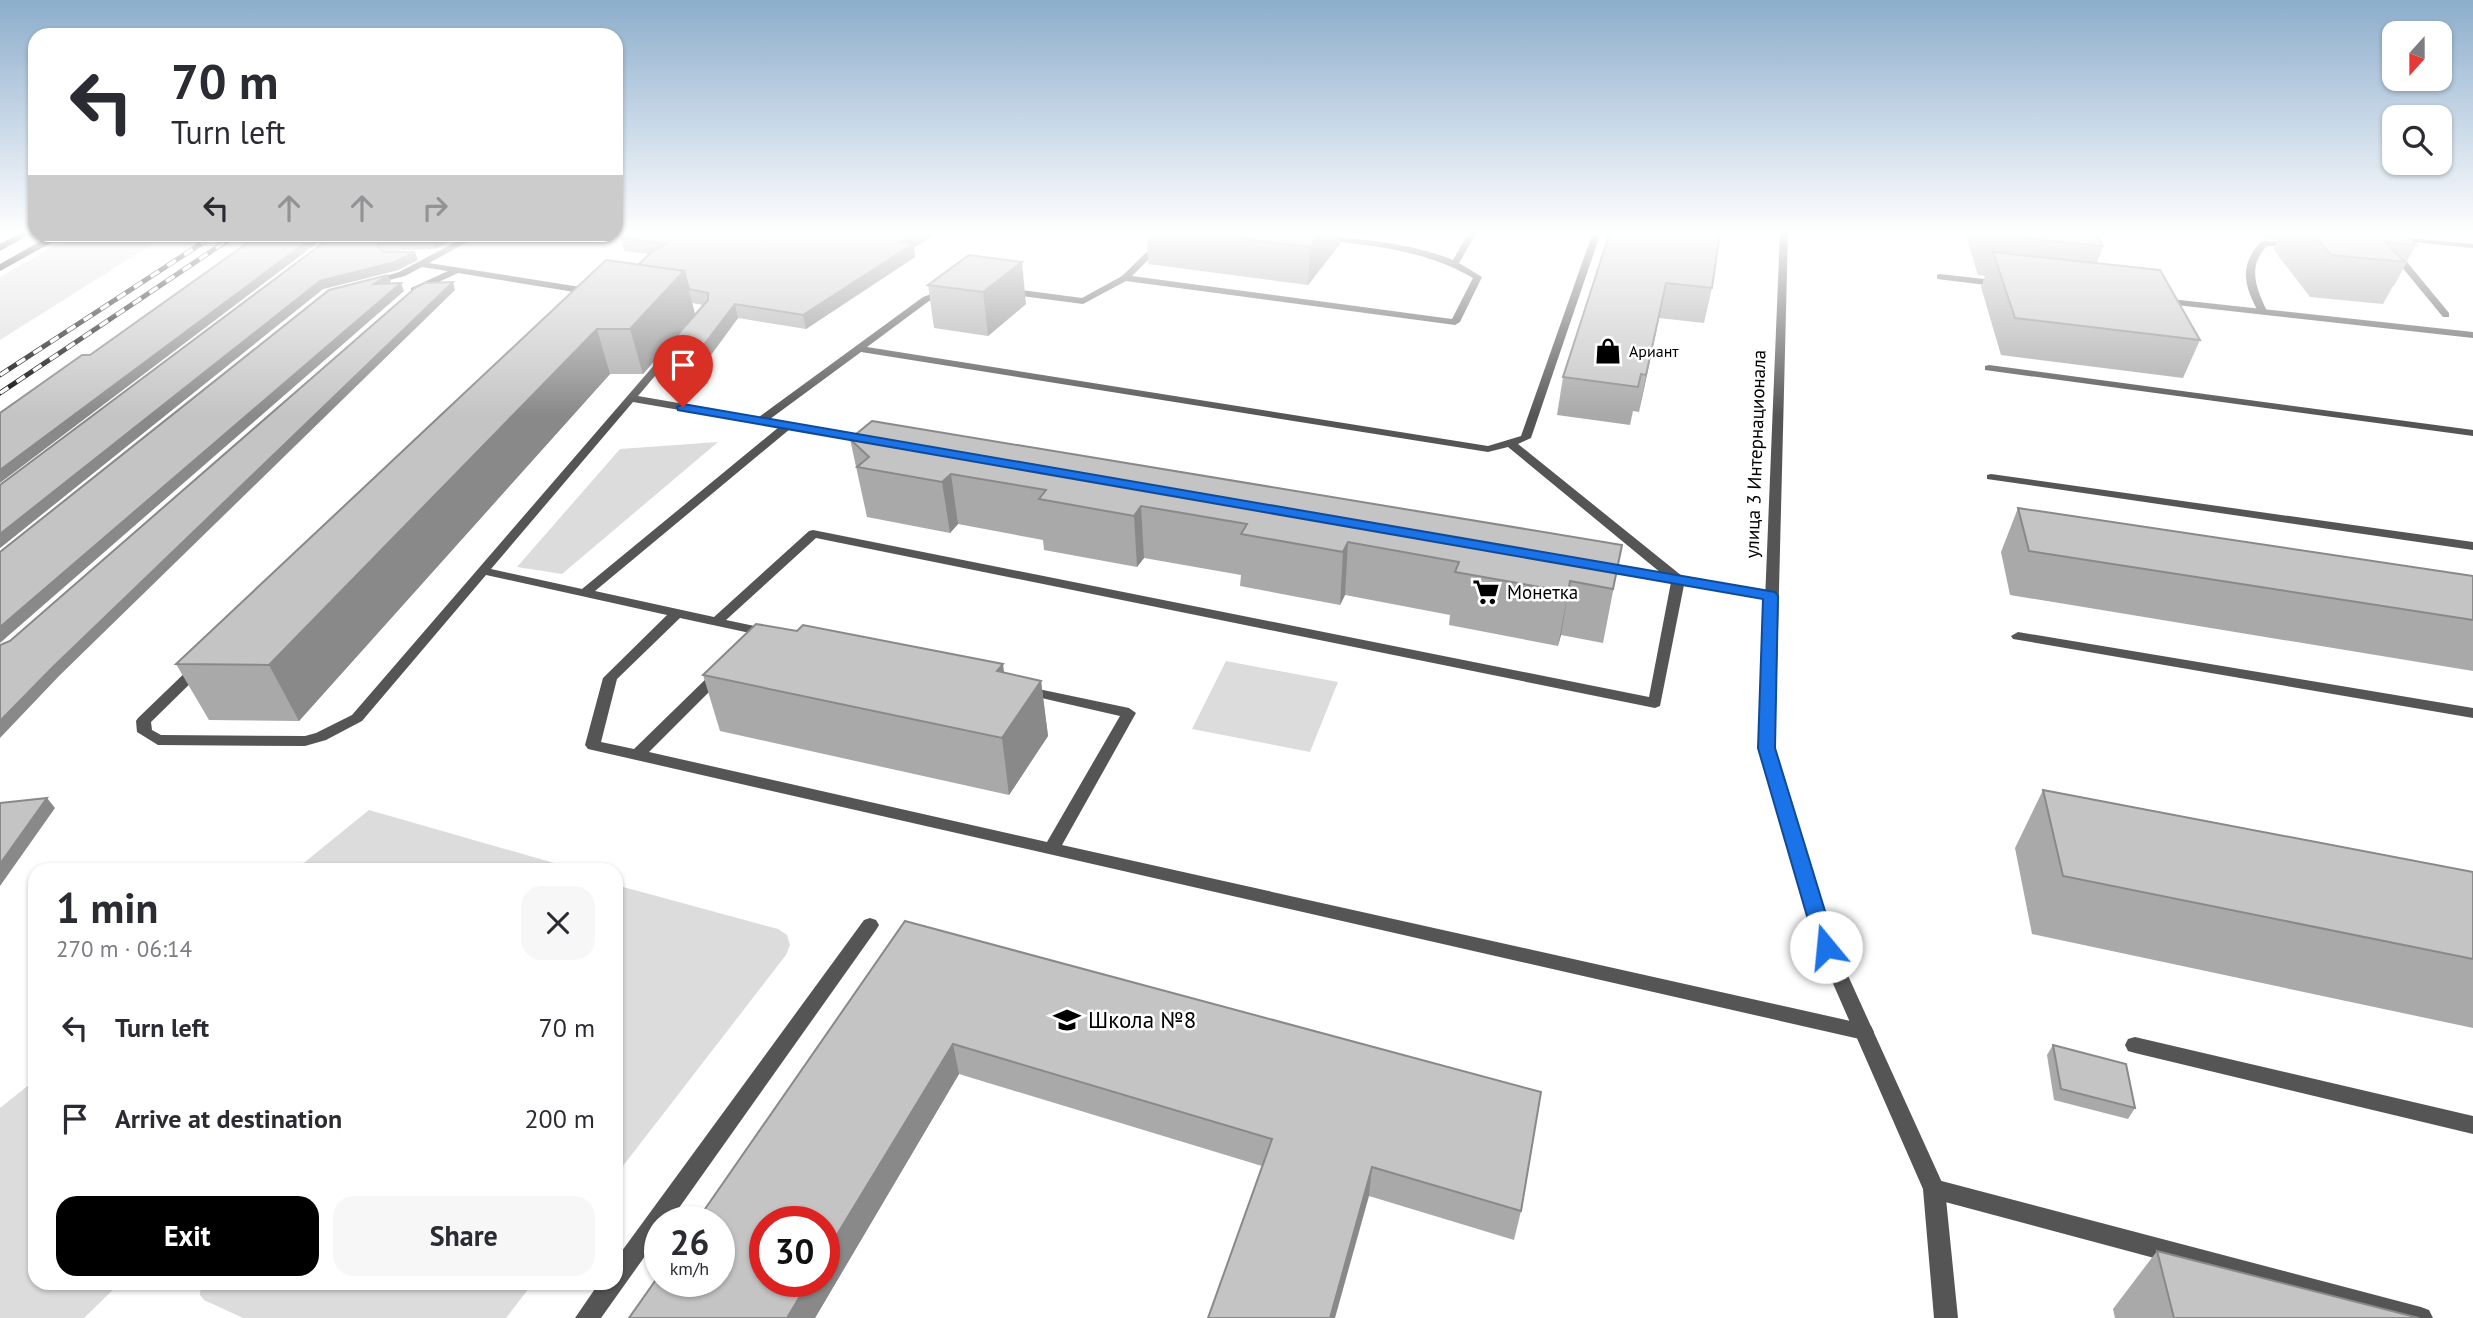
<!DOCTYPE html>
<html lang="en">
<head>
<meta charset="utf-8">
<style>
	body { margin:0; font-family:"PT Sans",sans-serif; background:#f7f7f7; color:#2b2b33; height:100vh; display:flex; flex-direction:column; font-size:26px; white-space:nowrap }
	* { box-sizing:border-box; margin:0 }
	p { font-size:23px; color:#7c7c81 }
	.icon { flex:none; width:38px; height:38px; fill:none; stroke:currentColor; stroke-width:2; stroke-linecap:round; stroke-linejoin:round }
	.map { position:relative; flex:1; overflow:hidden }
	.panel { position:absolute; left:28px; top:863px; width:595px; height:427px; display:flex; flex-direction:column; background:#fff; border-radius:21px; box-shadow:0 2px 5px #0004 }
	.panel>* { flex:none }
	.guide { position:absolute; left:28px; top:28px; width:595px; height:214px; border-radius:21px; box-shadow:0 2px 5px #0004; background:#fff; color:#2b2b33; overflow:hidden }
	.needle { width:46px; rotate:201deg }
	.tools { position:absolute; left:2382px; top:21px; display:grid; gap:14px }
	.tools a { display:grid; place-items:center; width:70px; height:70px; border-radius:14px; background:#fff; box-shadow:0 2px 5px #0004; font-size:35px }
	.speed { position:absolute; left:644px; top:1206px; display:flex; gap:14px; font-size:35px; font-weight:700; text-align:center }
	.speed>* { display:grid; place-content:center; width:91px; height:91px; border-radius:50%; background:#fff; box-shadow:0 2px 5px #0004; line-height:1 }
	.speed small { font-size:18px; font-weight:400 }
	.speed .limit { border:10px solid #d22; background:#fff; color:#111 }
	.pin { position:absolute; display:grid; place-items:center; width:60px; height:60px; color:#fff; margin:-72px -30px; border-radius:50% 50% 50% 0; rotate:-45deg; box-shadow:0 0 7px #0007 }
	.pin .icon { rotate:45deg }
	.me { position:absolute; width:77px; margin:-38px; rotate:343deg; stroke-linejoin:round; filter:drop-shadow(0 0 5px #0008) }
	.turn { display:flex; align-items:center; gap:24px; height:147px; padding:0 28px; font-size:32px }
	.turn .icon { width:91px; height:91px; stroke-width:2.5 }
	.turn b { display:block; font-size:49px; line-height:60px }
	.lanes { display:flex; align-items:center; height:66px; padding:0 28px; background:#0003; justify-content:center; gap:35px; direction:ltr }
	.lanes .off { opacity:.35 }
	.round { display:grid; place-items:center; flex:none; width:74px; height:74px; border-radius:21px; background:#f7f7f7 }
	.headline { display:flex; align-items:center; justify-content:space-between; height:119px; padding:0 28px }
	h1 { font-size:42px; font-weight:600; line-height:52px }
	.action { display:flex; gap:14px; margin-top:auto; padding:14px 28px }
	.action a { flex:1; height:80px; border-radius:21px; background:#000; color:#fff; font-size:28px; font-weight:600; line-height:80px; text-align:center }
	.action a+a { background:#f7f7f7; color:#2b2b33 }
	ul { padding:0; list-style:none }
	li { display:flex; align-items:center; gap:21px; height:91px; padding:0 28px }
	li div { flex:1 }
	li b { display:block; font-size:26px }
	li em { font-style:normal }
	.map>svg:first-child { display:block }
	.green { fill:#dcdcdc }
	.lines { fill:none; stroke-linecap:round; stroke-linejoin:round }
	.lane { fill:#555; fill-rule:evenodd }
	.street { fill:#555; fill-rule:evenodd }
	.primary { fill:#000; fill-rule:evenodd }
	.rail-casing { stroke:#000; stroke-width:5 }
	.rail { stroke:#fff; stroke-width:3.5; stroke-dasharray:10; stroke-linecap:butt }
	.wall { fill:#a9a9a9 }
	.shaded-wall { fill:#898989 }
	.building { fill:#c4c4c4; stroke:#898989; stroke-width:2 }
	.route { fill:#1a73e8; stroke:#114b97; stroke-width:2 }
	.labels { text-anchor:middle; stroke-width:5; stroke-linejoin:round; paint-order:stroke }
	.far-poi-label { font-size:16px; fill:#000; stroke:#fff; text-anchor:start }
	.street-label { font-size:19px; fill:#000; stroke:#fff }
	.poi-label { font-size:19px; fill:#000; stroke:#fff; text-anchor:start }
	.near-poi-label { font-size:23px; fill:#000; stroke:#fff; text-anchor:start }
</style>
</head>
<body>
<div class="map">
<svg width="2473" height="1318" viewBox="0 0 2473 1318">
	<rect width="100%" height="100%" fill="#fff"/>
	<g class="green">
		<polygon points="73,235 167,235 0,340 0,277"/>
		<polygon points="718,442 562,574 517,567 620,449"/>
		<polygon points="1226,661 1338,682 1310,752 1192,729"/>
		<polygon points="369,810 554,863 547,870 295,870"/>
		<polygon points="616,885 778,929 787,935 790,945 786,955 616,1175"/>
		<polygon points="35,1080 35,1283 120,1283 84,1318 0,1318 0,1108"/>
		<polygon points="201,1283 533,1283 506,1318 243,1318 204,1300 200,1295"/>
	</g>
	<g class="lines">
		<g class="lane">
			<path d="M1167 232H1176L1132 276 1452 319 1473 278C1427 251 1377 246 1324 240L1320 238 1324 236C1367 240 1412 243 1453 260L1469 232H1477L1459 263 1482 277 1460 322 1455 325 1126 281 1083 304 1006 294 1002 291 1006 288 1082 298 1122 276Z"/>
			<path d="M1593 232H1601L1531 438 1518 444 1682 576 1770 592 1777 596 1770 600 1684 585 1660 706 1655 708 816 538 726 620 774 630 776 633 774 636 769 637 680 618 617 679 601 742 634 749 714 671H724L726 674 724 677 649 752 1047 842 1120 716 1024 694 1017 690 1024 686 1129 708 1136 713 1062 845 1864 1024 1871 1026 1874 1032 1871 1038 1864 1040 588 749 585 745 603 678 667 615 486 575 362 721 326 740 305 746 158 745 137 732 136 721 138 718 194 664H204L206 667 204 670 151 722 152 730 161 735 305 736 316 733 352 715 668 349 676 351 638 396 759 417 923 297 945 289 949 292 948 294 929 301 867 347 1488 446 1521 436ZM861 352 1488 452 1508 447 1661 573 1601 562 1597 563 1595 566 1597 569 1671 582 1649 697 813 530 809 531 714 617 595 591 790 429 874 442V438L870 437 770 419ZM633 402 779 427 582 589 491 569Z"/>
			<polygon points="471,234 482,234 429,263 593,289 597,292 593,295 458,273 417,292 411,292 411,288 448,271 422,267 405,276 373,284 369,281 399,272"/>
			<polygon points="2389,236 2473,244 2473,248 2392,240 2389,240"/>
			<path d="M2262 241 2295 242 2299 244 2295 246H2267C2247 266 2256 288 2267 311L2262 314 2259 313C2244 286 2238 265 2262 241Z"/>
			<polygon points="2387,256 2407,262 2449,313 2449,317 2443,317 2401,266 2384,261 2384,257"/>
			<polygon points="1989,365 2473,430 2473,436 1985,370 1985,366"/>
			<polygon points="1991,474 2473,542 2473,550 1987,479 1987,475"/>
			<polygon points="2018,632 2473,708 2473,718 2013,639 2011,636"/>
			<polygon points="870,918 876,920 879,925 876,930 669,1222 660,1222 660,1235 601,1318 575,1318 599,1283 616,1283 616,1259 864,920"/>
			<polygon points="2135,1037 2473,1116 2473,1134 2135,1053 2128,1051 2125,1045 2128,1039"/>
			<polygon points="1934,1179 2421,1307 2429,1310 2433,1318 2378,1318 1934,1199 1926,1196 1923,1189 1926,1182"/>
		</g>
		<g class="street">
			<polygon points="1780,232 1788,232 1775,748 1835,947 1945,1189 1958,1318 1934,1318 1923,1189 1817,947 1759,748"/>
			<polygon points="1940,274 2002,281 2006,284 2002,287 1937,279 1937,275"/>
			<polygon points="2161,298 2473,332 2473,338 2158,303 2156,301"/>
		</g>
		<g class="primary">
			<polygon points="22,232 34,232 0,251 0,244"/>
			<polygon points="53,234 67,234 0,271 0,264"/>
		</g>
		<g class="rail-casing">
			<g id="rail">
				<polyline points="0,375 216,234"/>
				<polyline points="0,393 237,234"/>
			</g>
		</g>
		<use href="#rail" class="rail"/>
	</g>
	<g class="wall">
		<polygon points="1147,232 1350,232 1348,234 1341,233 1340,244 1308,285 1148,264"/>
		<polygon points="1610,232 1712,288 1704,323 1659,318 1639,412 1633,411 1630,425 1557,415 1563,377"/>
		<polygon points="1965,232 2096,232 2103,246 2097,263 2200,340 2183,378 2001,355 1981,287 1985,276 1978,275"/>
		<polygon points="2260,232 2403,232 2416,245 2394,286 2393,286 2383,304 2310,297 2273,249 2278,240 2265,239"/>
		<polygon points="335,234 460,234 436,249 382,251 384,252 418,260 398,270 323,289 0,548 0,485"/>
		<polygon points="621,238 914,248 915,257 806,329 738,318 697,374 660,374 656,359 703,305 692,303 695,314 643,374 610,374 299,721 209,720 176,664 638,265 649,254 624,251"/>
		<polygon points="969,255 1026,304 988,336 934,328 928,285"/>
		<polygon points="850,439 1622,545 1603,643 1561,635 1558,646 1449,625 1450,615 1345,595 1340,605 1240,586 1241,575 1144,558 1137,567 1044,550 1043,540 958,524 950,533 867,517"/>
		<polygon points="2018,508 2473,576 2473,671 2010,595 2001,552"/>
		<polygon points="1004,673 1041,681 1048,736 1009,795 720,731 703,675"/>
		<polygon points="2043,790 2473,872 2473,1028 2032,934 2015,848"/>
		<polygon points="905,921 1521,1211 1514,1240 1369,1196 1262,1166 959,1074 815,1318 629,1318"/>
		<polygon points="2053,1045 2135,1108 2128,1119 2054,1100 2047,1055"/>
		<polygon points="2157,1251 2419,1318 2115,1318 2113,1309"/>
	</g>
	<g class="shaded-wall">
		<polygon points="916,232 938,232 914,248 915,257 806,329 803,315 900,242"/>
		<polygon points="1322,232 1341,232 1340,244 1308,285 1310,247"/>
		<polygon points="317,234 329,234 0,483 0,470"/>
		<polygon points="446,234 460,234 436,249 434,242"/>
		<polygon points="415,252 418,260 398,270 323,289 0,548 0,534 320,281"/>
		<polygon points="1022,262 1026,304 988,336 983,292"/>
		<polygon points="684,271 695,314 643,374 630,329"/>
		<polygon points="388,275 391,282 377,291 374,284"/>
		<polygon points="453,282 455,290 59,676 0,738 0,721 53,667"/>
		<polygon points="401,283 404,291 0,643 0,627"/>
		<polygon points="1666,283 1659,318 1639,412 1646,375"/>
		<polygon points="735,304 738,318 697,374 693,359"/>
		<polygon points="597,329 610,374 299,721 269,665"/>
		<polygon points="951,474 958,524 950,533 942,482"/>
		<polygon points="1141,506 1144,558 1137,567 1134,516"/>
		<polygon points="1348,542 1345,595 1340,605 1343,552"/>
		<polygon points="1570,581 1561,635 1558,646 1568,592"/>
		<polygon points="1003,664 1010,720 997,671"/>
		<polygon points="1041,681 1048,736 1009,795 1002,738"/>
		<polygon points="47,798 55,808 0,886 0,864"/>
		<polygon points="953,1044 959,1074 815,1318 787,1318 809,1281 824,1281 824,1256"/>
		<polygon points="1372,1167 1369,1196 1335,1318 1330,1318"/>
	</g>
	<g class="building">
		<polygon points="632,232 916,232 900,242 913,244 803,315 735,304 693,359 656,359 708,300 708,293 689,289 684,271 638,265 650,253 666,244 621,238"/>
		<polygon points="1188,232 1322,232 1310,247"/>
		<polygon points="1610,232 1720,232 1712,288 1666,283 1646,375 1641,374 1638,387 1563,377"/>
		<polygon points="1991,232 2096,232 2103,246 1992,235"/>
		<polygon points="2311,232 2403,232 2416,245 2385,242 2405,262 2331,255"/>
		<polygon points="260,234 317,234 0,470 0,413 82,355 90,355"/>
		<polygon points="335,234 446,234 434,242 379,244 378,247 384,252 415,252 395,262 320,281 0,534 0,485"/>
		<polygon points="1993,252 2160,270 2200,340 2015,318"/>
		<polygon points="969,255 1022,262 983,292 928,285"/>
		<polygon points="606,260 684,271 630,329 597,329 269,665 176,664"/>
		<polygon points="388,275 374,284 401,283 0,627 0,552 329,290"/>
		<polygon points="453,282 53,667 0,721 0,645 10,641 415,288 425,283"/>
		<polygon points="872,421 1622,545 1613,589 1570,581 1568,592 1455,572 1459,562 1348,542 1343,552 1241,534 1247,524 1141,506 1134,516 1039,499 1046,490 951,474 942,482 857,467 869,457 850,439"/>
		<polygon points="2018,508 2473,576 2473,620 2029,551"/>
		<polygon points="756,624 797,631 803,625 1003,664 997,671 1041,681 1002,738 703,675"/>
		<polygon points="2043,790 2473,872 2473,959 2063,876"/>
		<polygon points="47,798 0,864 0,803"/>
		<polygon points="905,921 1541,1092 1521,1211 1372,1167 1330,1318 1208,1318 1272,1139 953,1044 824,1256 824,1222 765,1222 765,1281 809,1281 787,1318 629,1318 660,1274 660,1281 719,1281 719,1222 696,1222"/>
		<polygon points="2053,1045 2126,1064 2135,1108 2061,1089"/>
		<polygon points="2157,1251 2419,1318 2174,1318"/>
	</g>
	<linearGradient id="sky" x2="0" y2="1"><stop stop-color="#8cadcc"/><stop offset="0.56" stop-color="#fff"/><stop offset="1" stop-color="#fff" stop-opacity="0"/></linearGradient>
	<rect width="2473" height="416" fill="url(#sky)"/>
	<polygon class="route" points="683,404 1775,592 1778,596 1775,748 1836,947 1833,953 1826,955 1819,953 1816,947 1758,748 1763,599 678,410 677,407"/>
	<defs>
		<g id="shop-bare" transform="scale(2.1)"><path d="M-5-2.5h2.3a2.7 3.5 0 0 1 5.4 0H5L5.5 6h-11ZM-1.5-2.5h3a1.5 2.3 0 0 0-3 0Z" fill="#000" stroke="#fff" stroke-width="2.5" paint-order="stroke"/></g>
		<g id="supermarket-bare" transform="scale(2.1)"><path d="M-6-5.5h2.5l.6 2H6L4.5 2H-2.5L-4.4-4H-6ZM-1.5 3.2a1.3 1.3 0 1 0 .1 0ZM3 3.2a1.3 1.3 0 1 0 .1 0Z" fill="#000" stroke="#fff" stroke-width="2.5" paint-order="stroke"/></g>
		<g id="school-bare" transform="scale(2.1)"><path d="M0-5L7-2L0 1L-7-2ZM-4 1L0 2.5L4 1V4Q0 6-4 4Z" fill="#000" stroke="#fff" stroke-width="2.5" paint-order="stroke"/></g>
	</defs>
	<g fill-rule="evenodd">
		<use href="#shop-bare" x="1608" y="351"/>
		<use href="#supermarket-bare" x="1486" y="592"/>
		<use href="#school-bare" x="1067" y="1020"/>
	</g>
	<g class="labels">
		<g class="far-poi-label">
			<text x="1629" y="357">Ариант</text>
		</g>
		<g class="street-label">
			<text transform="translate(1755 454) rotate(-88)" y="7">улица 3 Интернационала</text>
		</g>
		<g class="poi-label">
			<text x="1507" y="599">Монетка</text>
		</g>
		<g class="near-poi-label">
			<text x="1088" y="1028">Школа №8</text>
		</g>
	</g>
</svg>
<div class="tools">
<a><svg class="needle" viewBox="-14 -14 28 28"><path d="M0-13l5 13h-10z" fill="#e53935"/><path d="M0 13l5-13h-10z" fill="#7c7c81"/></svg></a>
<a><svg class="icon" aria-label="search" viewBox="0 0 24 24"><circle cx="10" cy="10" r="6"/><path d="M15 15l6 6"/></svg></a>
</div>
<div class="speed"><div>26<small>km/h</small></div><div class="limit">30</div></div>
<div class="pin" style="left:683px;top:407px;background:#d93025"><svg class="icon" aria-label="arrive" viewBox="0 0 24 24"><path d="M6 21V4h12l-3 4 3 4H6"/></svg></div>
<svg class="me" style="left:1826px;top:947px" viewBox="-20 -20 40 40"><circle r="19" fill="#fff"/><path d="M0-13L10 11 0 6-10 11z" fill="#1a73e8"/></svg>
<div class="guide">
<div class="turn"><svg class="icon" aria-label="left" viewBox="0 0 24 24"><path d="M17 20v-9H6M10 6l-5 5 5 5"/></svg><div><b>70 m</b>Turn left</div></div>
<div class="lanes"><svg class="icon" aria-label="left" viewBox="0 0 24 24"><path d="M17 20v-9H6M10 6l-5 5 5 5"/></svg><svg class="icon off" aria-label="ahead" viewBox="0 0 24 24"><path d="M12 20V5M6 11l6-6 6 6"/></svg><svg class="icon off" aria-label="ahead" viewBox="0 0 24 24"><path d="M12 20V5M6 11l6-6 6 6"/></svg><svg class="icon off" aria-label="right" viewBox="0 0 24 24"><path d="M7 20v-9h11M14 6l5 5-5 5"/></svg></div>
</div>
<section class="panel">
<div class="headline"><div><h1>1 min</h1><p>270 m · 06:14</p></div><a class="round"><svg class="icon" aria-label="close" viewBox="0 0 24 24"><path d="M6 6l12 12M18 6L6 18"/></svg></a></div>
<ul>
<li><svg class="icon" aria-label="left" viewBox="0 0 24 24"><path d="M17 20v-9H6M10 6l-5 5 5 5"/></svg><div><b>Turn left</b></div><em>70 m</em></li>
<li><svg class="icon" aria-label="arrive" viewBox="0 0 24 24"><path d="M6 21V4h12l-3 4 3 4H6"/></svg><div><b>Arrive at destination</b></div><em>200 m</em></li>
</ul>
<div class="action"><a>Exit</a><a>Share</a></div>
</section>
</div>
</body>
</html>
